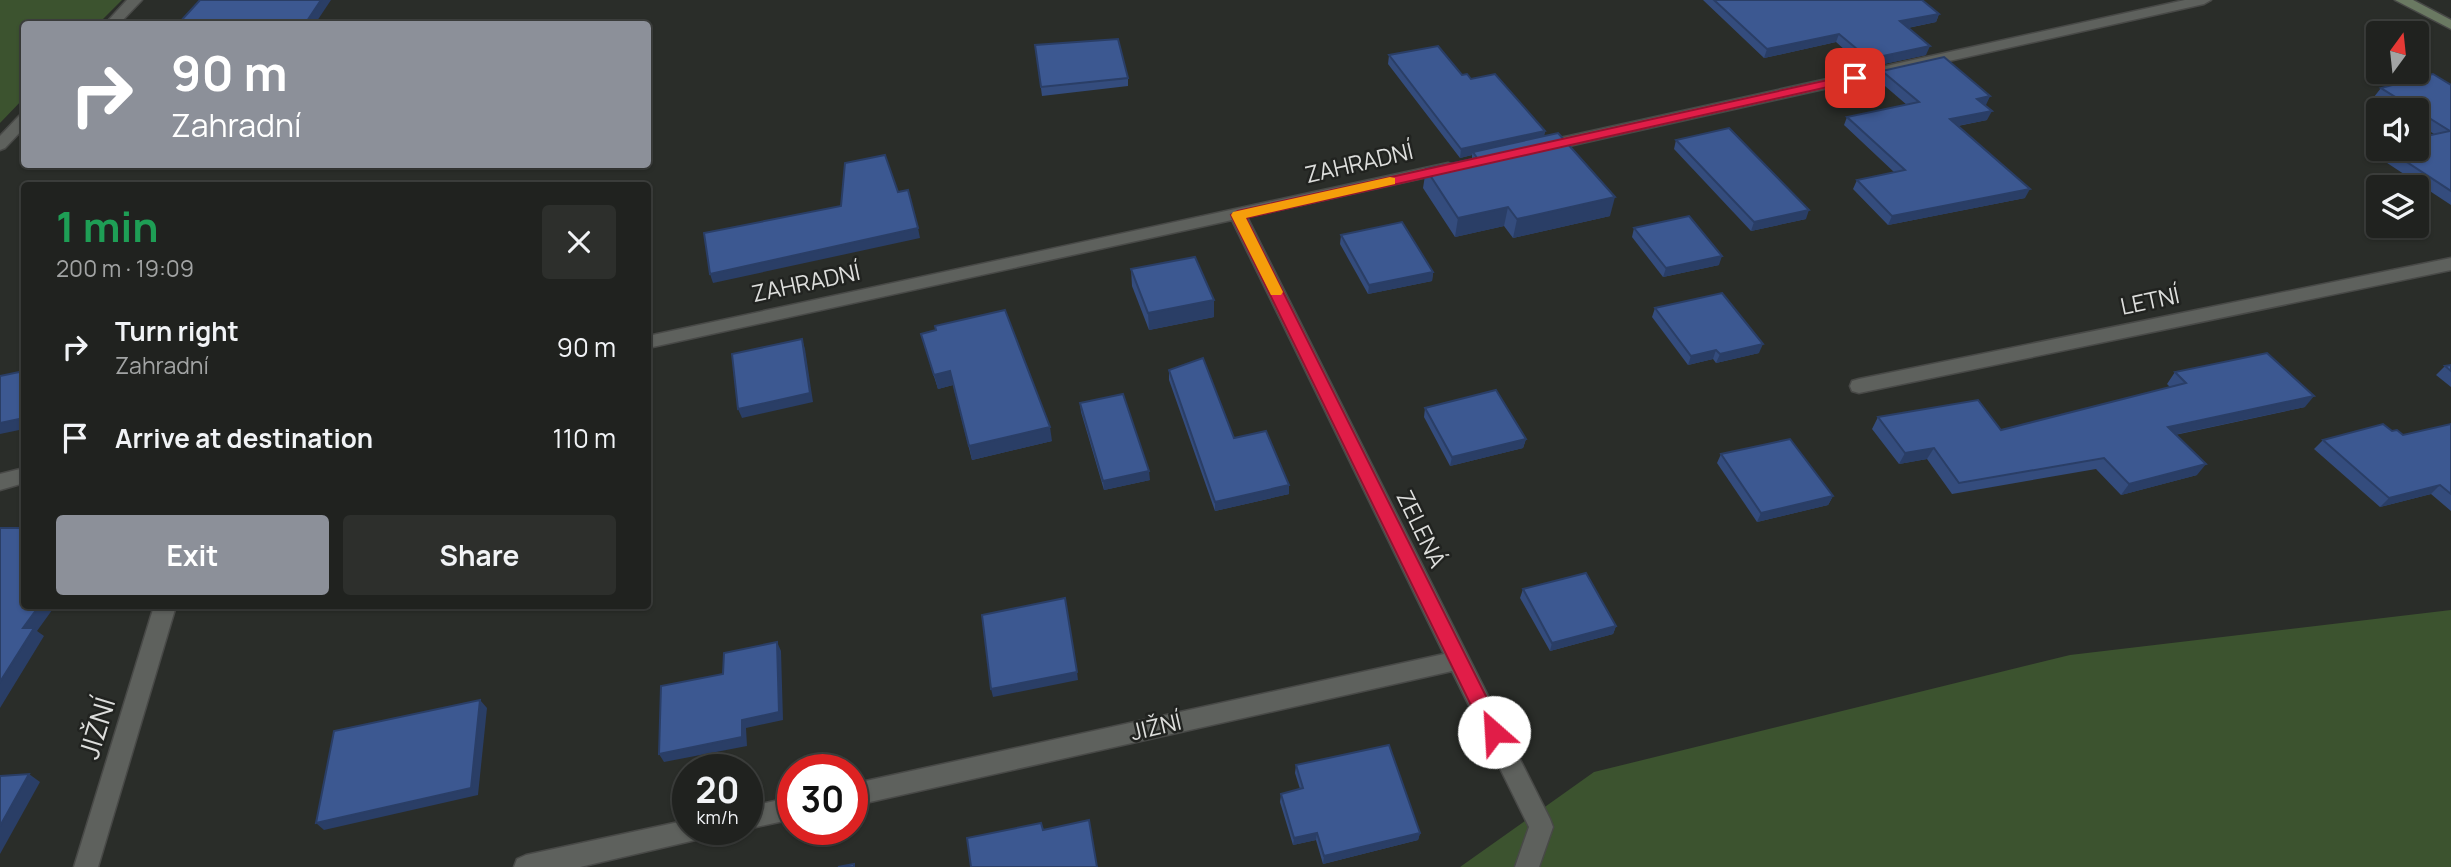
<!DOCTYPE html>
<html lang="en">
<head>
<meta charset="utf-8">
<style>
	body { margin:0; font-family:Manrope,sans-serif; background:#2d2f2c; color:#f1f3f6; height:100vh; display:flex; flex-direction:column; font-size:26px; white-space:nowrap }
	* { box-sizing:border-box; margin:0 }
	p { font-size:23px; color:#a2a4a4 }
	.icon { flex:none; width:38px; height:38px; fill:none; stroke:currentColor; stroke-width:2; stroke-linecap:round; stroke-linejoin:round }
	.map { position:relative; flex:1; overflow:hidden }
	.side { position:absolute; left:21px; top:182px; width:630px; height:427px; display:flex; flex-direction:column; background:#20221f; border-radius:7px; box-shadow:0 2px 5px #0004,0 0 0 2px #3d3f3d }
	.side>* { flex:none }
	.top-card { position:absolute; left:21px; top:21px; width:630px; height:147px; border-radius:7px; box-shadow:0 2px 5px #0004,0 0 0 2px #3d3f3d; background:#8c9099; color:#fff; overflow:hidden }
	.needle { width:46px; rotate:15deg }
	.buttons { position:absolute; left:2366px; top:21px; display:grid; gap:14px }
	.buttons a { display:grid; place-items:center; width:63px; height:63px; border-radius:7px; background:#20221f; box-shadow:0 2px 5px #0004,0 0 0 2px #3d3f3d; font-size:35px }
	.speed { position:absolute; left:672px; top:754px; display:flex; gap:14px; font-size:35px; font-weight:700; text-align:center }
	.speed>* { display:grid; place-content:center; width:91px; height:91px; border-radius:50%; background:#20221f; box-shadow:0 2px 5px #0004,0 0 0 2px #3d3f3d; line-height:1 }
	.speed small { font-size:18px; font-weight:400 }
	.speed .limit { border:10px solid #d22; background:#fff; color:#111 }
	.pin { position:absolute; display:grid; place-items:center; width:60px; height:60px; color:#fff; margin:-30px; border-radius:14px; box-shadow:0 4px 10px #0006 }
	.me { position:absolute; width:77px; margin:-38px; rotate:334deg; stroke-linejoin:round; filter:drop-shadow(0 0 5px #0008) }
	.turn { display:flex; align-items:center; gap:24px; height:147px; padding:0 35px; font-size:32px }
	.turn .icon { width:91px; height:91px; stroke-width:2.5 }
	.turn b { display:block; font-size:49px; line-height:60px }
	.round { display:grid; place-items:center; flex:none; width:74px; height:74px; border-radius:7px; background:#2d2f2c }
	.overview { display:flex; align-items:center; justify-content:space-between; height:119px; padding:0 35px }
	h1 { font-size:42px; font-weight:700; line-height:52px; color:#1e9e55 }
	.action { display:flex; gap:14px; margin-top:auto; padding:14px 35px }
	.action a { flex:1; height:80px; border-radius:7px; background:#8c9099; color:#fff; font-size:28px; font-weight:700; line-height:80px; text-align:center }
	.action a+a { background:#2d2f2c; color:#f1f3f6 }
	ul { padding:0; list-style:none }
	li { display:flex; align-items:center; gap:21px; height:91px; padding:0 35px }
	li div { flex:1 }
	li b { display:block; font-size:26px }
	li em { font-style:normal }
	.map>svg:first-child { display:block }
	.green { fill:#3c532f }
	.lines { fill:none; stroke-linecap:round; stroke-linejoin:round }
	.minor-casing { stroke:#484947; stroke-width:3 }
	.secondary-casing { stroke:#484947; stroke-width:3 }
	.minor { fill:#5e615d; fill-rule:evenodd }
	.secondary { fill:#6a7962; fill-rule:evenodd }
	.wall { fill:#344c7d }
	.shaded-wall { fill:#2a3e66 }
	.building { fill:#3c5891; stroke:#2a3e66; stroke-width:2 }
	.route { fill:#e11d48; stroke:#92132f; stroke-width:2 }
	.slow { fill:#f59e0b }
	.labels { text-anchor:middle; stroke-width:5; stroke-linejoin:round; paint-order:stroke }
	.street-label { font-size:23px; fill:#dddedc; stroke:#212320 }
	.near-street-label { font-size:28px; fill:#dddedc; stroke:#212320 }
</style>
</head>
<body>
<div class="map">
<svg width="2451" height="867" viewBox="0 0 2451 867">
	<rect width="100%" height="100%" fill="#2a2d29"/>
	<g class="green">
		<polygon points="0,0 122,0 98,24 24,24 24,98 0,123"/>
		<polygon points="2451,610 2451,867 1460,867 1594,772 2070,655"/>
	</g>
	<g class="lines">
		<g class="minor-casing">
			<g id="minor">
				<polygon points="127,0 142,0 119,24 105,24"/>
				<polygon points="2185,0 2211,0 2204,4 1542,152 1534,147 1542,142"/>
				<polygon points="24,114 24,128 5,148 0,150 0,136 19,116"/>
				<polygon points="1448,163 1454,165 1456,168 1454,171 1247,217 1550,819 1553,827 1539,867 1515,867 1529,827 1452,671 852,806 852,784 1444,654 1232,220 648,348 648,336"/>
				<polygon points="2451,258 2451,270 1859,393 1852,391 1850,386 1852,381 1859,379"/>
				<polygon points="24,468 24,483 0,490 0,474"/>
				<polygon points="154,606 176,606 98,867 74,867"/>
				<polygon points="793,797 793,819 747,829 747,807"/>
				<polygon points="688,820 688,830 707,830 704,838 580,867 514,867 517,859 526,855"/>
			</g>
		</g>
		<g class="secondary-casing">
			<polygon id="secondary" points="2395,0 2413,0 2451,20 2451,29"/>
		</g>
		<use href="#minor" class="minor"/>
		<use href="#secondary" class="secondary"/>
	</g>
	<g class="wall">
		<polygon points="1703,0 1922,0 1939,14 1936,22 1908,28 1926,55 1865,68 1836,42 1764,58"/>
		<polygon points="1035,45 1128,78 1128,86 1042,96"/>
		<polygon points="1389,55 1462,75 1471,79 1545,131 1544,136 1610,216 1513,238 1504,226 1455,237 1423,188 1426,169 1472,159 1472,155 1460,158 1388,64"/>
		<polygon points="1882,71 1990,96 1985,105 1987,120 1958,126 2025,198 1888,225 1853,189 1857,180 1894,172 1844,125 1847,117 1907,105 1878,80"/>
		<polygon points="2451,85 2451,205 2375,155 2380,149 2417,149 2434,134 2417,123 2417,110 2396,110 2374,97 2381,88"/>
		<polygon points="1676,140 1806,219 1751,231 1674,149"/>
		<polygon points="1634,228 1719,265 1663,277 1632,237"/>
		<polygon points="1341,235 1433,272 1432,281 1368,294 1340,244"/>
		<polygon points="1131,269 1214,317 1149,330 1132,286"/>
		<polygon points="1655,308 1759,353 1716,363 1713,359 1688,365 1652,317"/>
		<polygon points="935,326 1052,441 972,460 953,385 938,389 925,348 921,334 936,330"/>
		<polygon points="2451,365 2451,387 2436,375 2445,366"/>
		<polygon points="1169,370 1234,438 1289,494 1215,511 1169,380"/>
		<polygon points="2175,372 2305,407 2175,435 2197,475 2121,495 2096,469 1952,494 1927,459 1899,464 1872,429 1878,417 2001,430 2170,387 2167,384"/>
		<polygon points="1080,403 1150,480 1104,490 1081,412"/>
		<polygon points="1425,408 1526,439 1523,448 1450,466 1424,417"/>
		<polygon points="2451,424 2451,511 2431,494 2380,507 2314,449 2323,440 2392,431 2403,435"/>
		<polygon points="1721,454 1833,496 1828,505 1757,522 1717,463"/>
		<polygon points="1523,589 1616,626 1613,634 1550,651 1520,598"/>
		<polygon points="1296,765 1420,833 1418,840 1323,864 1316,840 1293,845 1280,802 1281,794 1300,789 1295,773"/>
	</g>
	<g class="shaded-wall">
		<polygon points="321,0 331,0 315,24 305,24"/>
		<polygon points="1939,14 1936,22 1897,30 1900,21"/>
		<polygon points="1839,34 1836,42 1764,58 1767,49"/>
		<polygon points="1930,46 1926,55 1865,68 1869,59"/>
		<polygon points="1990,96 1986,105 1973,108 1977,99"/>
		<polygon points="1992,111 1987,120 1946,128 1950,119"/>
		<polygon points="1545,131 1543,140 1473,152 1472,155 1460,158 1461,149"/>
		<polygon points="2030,189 2025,198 1888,225 1892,216"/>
		<polygon points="1615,197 1610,216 1513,238 1517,219"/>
		<polygon points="1508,207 1504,226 1455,237 1458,218"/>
		<polygon points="1809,210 1806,219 1751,231 1754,222"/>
		<polygon points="918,228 920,238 713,283 710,274"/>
		<polygon points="1722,256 1719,265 1663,277 1666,268"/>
		<polygon points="1433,272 1432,281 1368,294 1369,285"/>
		<polygon points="1214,300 1214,317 1149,330 1148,313"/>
		<polygon points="802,339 805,349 813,402 742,418 738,409"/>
		<polygon points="1763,344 1759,353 1716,363 1720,354"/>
		<polygon points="1716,350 1713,359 1688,365 1691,356"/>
		<polygon points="950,371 953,385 938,389 934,375"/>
		<polygon points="2314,396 2305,407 2159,438 2168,427"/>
		<polygon points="24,418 24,429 0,434 0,423"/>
		<polygon points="1050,427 1052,441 972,460 969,446"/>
		<polygon points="1526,439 1523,448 1450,466 1452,457"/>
		<polygon points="1934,448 1927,459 1899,464 1905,453"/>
		<polygon points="2206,464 2197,475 2121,495 2129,484"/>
		<polygon points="1149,471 1150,480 1104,490 1103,481"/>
		<polygon points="1289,485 1289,494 1215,511 1215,502"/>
		<polygon points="2440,485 2431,494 2380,507 2389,498"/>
		<polygon points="1833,496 1828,505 1757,522 1761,513"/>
		<polygon points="39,606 55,606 37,631 44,636 0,708 0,682 23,628"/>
		<polygon points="1616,626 1613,634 1550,651 1552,643"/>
		<polygon points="777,642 781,651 783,720 746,728 747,746 664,762 659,754 742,720"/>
		<polygon points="1077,672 1078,680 993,697 991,689"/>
		<polygon points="480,700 487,708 478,795 324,830 316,823"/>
		<polygon points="29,774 40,782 0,854 0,826"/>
		<polygon points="1317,833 1316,840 1293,845 1294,838"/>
		<polygon points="1420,833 1418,840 1323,864 1324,856"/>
	</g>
	<g class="building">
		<polygon points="200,0 321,0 305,24 178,24"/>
		<polygon points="1714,0 1922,0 1939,14 1900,21 1930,46 1869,59 1839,34 1767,49"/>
		<polygon points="1118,39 1128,78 1041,87 1035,45"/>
		<polygon points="1438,46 1462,75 1467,74 1471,79 1495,74 1545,131 1461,149 1389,55"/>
		<polygon points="1944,57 1990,96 1977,99 1992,111 1950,119 2030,189 1892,216 1857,180 1905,170 1847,117 1919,102 1882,71"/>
		<polygon points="2433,74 2451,85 2451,191 2387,149 2417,149 2417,138 2450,131 2381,88"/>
		<polygon points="1729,128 1809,210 1754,222 1676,140"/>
		<polygon points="1558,133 1615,197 1517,219 1508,207 1458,218 1426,169 1477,158 1473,152"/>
		<polygon points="885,155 898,192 908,190 918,228 710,274 704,233 841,206 845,163"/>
		<polygon points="1689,216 1722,256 1666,268 1634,228"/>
		<polygon points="1402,222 1433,272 1369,285 1341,235"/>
		<polygon points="1195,257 1214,300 1148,313 1131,269"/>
		<polygon points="1722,293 1763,344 1720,354 1716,350 1691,356 1655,308"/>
		<polygon points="1005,310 1050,427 969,446 950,371 934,375 921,334 936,330 935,326"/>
		<polygon points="802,339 810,393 738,409 732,354"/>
		<polygon points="2267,353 2314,396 2168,427 2206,464 2129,484 2104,458 1959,483 1934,448 1905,453 1878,417 1978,400 2001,430 2186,383 2175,372"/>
		<polygon points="1203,358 1234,438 1266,431 1289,485 1215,502 1169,370"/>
		<polygon points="2451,365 2451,371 2445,366"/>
		<polygon points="24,371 24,418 0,423 0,376"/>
		<polygon points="1496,390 1526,439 1452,457 1425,408"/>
		<polygon points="1123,394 1149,471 1103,481 1080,403"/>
		<polygon points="2383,424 2392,431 2397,430 2403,435 2451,424 2451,494 2440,485 2389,498 2323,440"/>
		<polygon points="1790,439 1833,496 1761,513 1721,454"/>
		<polygon points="0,528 24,528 24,606 39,606 23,628 34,628 0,682"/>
		<polygon points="1586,573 1616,626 1552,643 1523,589"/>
		<polygon points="1065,598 1077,672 991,689 982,615"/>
		<polygon points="777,642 779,712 742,720 742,737 659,754 661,686 723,674 724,653"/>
		<polygon points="480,700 471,788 316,823 334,731"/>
		<polygon points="1389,745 1420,833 1324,856 1317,833 1294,838 1281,794 1303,788 1296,765"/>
		<polygon points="29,774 0,826 0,776"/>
		<polygon points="1089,820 1097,867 971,867 967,838 1041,823 1043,830"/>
		<polygon points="854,864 854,867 838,867"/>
	</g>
	<polygon class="route" points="1855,74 1859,75 1859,80 1246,218 1504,732 1501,738 1494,740 1487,738 1231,215 1238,211"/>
	<polygon class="slow" points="1390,177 1395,178 1395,184 1246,218 1283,292 1281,295 1271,295 1231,215 1233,212"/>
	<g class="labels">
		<g class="street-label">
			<text transform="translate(1359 163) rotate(-13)" y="8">ZAHRADNÍ</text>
			<text transform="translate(806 283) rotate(-12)" y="8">ZAHRADNÍ</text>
			<text transform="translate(2150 301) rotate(-12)" y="8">LETNÍ</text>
			<text transform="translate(1421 529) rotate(64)" y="8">ZELENÁ</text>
			<text transform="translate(1156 727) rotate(-13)" y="8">JIŽNÍ</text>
		</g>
		<g class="near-street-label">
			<text transform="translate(97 728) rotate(-73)" y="10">JIŽNÍ</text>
		</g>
	</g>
</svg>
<div class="buttons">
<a><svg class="needle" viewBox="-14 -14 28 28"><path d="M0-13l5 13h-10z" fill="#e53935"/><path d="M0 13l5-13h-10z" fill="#a2a4a4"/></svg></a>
<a><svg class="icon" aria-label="sound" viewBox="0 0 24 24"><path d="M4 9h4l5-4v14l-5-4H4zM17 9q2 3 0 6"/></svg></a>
<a><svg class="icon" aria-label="layers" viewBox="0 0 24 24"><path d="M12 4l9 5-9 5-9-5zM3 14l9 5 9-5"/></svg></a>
</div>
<div class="speed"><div>20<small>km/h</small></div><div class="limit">30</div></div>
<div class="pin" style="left:1855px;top:78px;background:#d93025"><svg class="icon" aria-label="arrive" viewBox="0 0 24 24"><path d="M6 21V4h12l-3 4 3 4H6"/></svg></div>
<svg class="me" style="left:1494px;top:732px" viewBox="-20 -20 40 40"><circle r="19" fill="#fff"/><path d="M0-13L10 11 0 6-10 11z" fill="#e11d48"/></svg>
<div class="top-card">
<div class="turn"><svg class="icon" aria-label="right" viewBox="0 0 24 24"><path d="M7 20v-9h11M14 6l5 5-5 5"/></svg><div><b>90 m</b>Zahradní</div></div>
</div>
<section class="side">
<div class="overview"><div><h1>1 min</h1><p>200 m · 19:09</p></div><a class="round"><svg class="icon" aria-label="close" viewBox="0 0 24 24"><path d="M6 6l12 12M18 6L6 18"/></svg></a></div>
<ul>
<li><svg class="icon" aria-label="right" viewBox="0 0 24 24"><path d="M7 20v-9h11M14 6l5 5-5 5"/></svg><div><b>Turn right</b><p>Zahradní</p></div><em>90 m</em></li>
<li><svg class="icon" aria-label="arrive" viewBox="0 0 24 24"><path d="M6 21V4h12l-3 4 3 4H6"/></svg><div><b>Arrive at destination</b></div><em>110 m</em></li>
</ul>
<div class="action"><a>Exit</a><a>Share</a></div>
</section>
</div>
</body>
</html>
